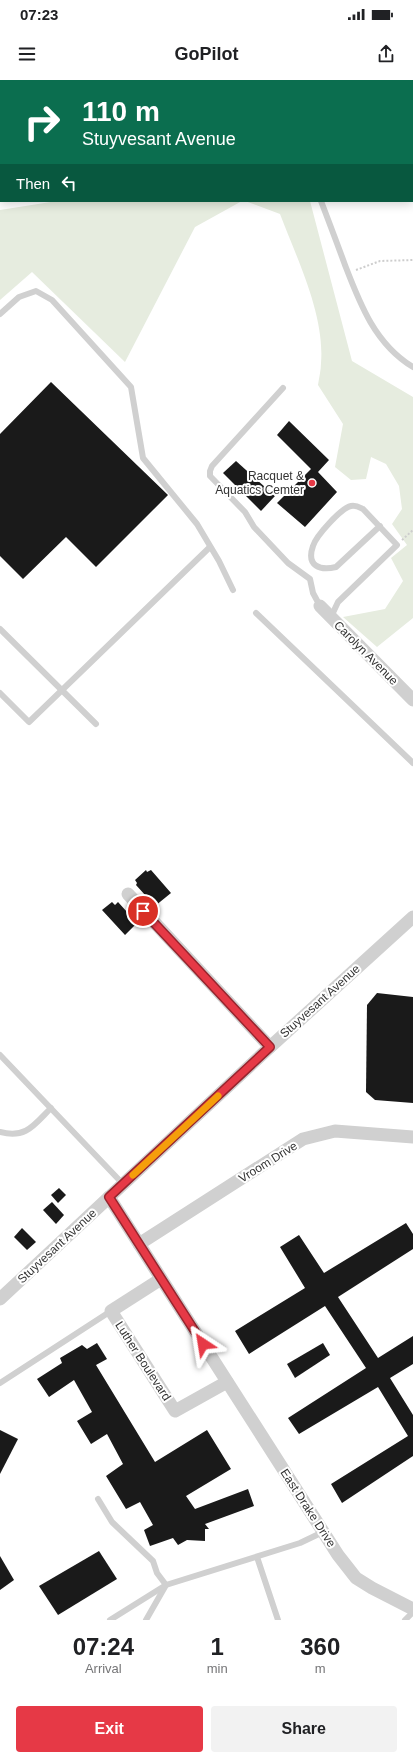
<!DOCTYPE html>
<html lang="en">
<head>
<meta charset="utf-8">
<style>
	body { margin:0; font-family:Helvetica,sans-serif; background:#f2f2f2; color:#202124; height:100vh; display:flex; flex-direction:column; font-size:15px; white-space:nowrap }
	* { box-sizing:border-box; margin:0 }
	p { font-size:13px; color:#757577 }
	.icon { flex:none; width:22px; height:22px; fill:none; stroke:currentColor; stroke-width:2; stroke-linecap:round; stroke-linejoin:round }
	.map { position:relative; height:1540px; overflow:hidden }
	.details { display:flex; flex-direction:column; background:#fff; flex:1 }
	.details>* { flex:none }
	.guide { position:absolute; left:0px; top:0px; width:413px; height:122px; box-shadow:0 2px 10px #0003; background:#0b6e4f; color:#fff; overflow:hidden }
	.pin { position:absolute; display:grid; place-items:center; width:34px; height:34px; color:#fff; margin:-17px; border:2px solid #fff; border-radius:50%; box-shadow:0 1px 4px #0007 }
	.me { position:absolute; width:44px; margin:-22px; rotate:327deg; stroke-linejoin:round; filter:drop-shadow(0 0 3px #0008) }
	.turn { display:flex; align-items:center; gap:14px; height:84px; padding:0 16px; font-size:18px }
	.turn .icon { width:52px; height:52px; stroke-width:2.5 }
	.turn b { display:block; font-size:28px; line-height:34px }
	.then { display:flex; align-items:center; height:38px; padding:0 16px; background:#0003; gap:8px; font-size:15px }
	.eta { display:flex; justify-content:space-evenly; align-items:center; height:68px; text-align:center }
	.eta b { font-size:24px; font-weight:600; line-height:28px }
	.primary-button { display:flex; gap:8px; margin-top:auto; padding:8px 16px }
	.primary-button a { flex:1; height:46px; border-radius:4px; background:#e63946; color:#fff; font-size:16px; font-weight:600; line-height:46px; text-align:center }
	.primary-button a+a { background:#f2f2f2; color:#202124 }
	.status { display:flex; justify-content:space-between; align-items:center; height:28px; padding:0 20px; background:#fff; direction:ltr }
	.status svg { height:11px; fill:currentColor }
	header { display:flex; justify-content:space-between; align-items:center; height:52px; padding:0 16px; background:#fff; font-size:18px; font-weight:600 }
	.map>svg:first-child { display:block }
	.green { fill:#e6ecdf }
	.building { fill:#1a1a1a }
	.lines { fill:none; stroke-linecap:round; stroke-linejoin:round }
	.path { stroke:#cdcdcd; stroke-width:2; stroke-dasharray:2 2; stroke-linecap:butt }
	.lane { stroke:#d0d0d0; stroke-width:6 }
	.street { stroke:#d0d0d0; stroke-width:13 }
	.route-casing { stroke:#96252e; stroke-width:10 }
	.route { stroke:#e63946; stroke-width:7 }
	.slow { stroke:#f59e0b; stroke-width:7 }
	.poi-dot { fill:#e63946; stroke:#fff; stroke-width:1.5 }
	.labels { text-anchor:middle; stroke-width:4; stroke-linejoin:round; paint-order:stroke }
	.poi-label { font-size:12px; fill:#333; stroke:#fff; text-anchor:end }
	.street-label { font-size:12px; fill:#333; stroke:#fff }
</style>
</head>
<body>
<div class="status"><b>07:23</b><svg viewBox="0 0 49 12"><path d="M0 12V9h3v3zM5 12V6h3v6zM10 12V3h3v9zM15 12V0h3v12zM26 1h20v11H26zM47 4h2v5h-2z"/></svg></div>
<header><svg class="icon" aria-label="menu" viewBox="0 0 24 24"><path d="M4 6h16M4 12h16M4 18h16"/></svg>GoPilot<svg class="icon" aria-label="share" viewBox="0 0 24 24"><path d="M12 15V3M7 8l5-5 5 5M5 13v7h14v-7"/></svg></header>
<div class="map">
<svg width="413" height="1540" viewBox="0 0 413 1540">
	<rect width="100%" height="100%" fill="#fff"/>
	<g class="green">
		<polygon points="57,121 242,121 195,147 125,282 32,192 0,220 0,130"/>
		<path d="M245 121H310L352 281 413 317V538L377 567 343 537 385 529 403 501 391 478 407 465 392 444 402 429 399 406 386 384 371 377 366 399 351 400 335 387 343 344 318 305C319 298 321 290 321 283 325 235 297 179 280 134Z"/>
	</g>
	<g class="building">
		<polygon points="51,302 168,415 96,487 66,457 23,499 0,476 0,354"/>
		<polygon points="289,341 329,380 318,392 337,412 305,447 277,423 311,389 277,355"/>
		<polygon points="236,381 275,416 261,431 223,393"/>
		<polygon points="146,790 147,792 151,790 171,813 155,826 136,805 137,803 135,800"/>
		<polygon points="112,822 115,825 118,822 137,843 125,855 102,830"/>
		<polygon points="377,913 413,917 413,1023 375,1020 366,1012 367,925"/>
		<polygon points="59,1108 66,1115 58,1123 51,1115"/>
		<polygon points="52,1122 64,1135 56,1144 43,1130"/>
		<polygon points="406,1143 413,1154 413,1169 338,1217 378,1278 413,1256 413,1284 390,1298 413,1335 413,1376 342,1423 331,1404 408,1356 378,1307 299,1354 288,1338 366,1288 325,1226 249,1274 235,1251 305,1208 280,1167 299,1155 324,1193"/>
		<polygon points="22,1148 36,1162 27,1170 14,1157"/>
		<polygon points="97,1263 107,1279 96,1285 155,1382 207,1350 231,1389 186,1416 195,1429 248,1409 254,1426 205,1444 209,1449 205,1449 205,1461 187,1460 178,1465 173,1458 150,1466 144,1450 153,1445 140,1422 126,1429 106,1396 123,1384 107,1354 91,1364 77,1341 92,1332 74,1300 49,1317 37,1299 62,1283 60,1278 82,1265 87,1269"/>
		<polygon points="323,1263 330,1275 295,1298 287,1284"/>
		<polygon points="0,1350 18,1359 0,1394"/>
		<polygon points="99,1471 117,1499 58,1535 39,1506"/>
		<polygon points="0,1476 14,1500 0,1510"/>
	</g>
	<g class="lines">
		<g class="path">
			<polyline points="356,190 380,181 413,180"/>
			<polyline points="402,460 413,450"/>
		</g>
		<g class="lane">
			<polyline points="295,0 295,1"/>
			<path d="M321 121C329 142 337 163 345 185 360 224 375 264 413 287"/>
			<polyline points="0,234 19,217 36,211 52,220 131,307 143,378 197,444 219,481 233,510"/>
			<polyline points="283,308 212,386 210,391 210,396 245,432 254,447 288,483 310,499 313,513 320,526"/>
			<polyline points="256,533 413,683"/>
			<path d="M331 537 338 522 397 465 363 429C359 427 356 425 351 426 341 428 316 456 313 466 306 486 320 491 336 487L380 446"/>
			<polyline points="0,549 96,644"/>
			<polyline points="0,613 29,642 210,467"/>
			<polyline points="0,975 123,1104"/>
			<path d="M0 1052C26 1059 34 1045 51 1028"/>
			<polyline points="0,1303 111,1231"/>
			<polyline points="98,1419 112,1442 153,1481 157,1493 166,1505 146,1540"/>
			<polyline points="257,1477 278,1540"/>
			<polyline points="110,1540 166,1505 300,1463 323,1452"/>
			<polyline points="405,1540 413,1532"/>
		</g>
		<g class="street">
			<polyline points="320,526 413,620"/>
			<polyline points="128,814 270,967"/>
			<polyline points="109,1117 338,1475 356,1498 372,1508 413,1529"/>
			<polyline points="139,1164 303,1059 335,1051 413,1057"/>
			<polyline points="161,1199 111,1231 175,1331 227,1302"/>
			<polyline points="0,1219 270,967 413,837"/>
		</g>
	</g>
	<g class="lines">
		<g class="route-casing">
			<polyline id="route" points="143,831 270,967 109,1117 203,1264"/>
		</g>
		<use href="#route" class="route"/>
		<polyline class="slow" points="133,1095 218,1016"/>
	</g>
	<circle class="poi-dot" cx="312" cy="403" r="4"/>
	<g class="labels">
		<g class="poi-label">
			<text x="304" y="400">Racquet &amp;<tspan x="304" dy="14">Aquatics Cemter</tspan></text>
		</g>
		<g class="street-label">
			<text transform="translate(366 573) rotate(45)" y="4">Carolyn Avenue</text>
			<text transform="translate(320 921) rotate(-42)" y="4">Stuyvesant Avenue</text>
			<text transform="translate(268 1082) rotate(-32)" y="4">Vroom Drive</text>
			<text transform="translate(57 1166) rotate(-43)" y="4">Stuyvesant Avenue</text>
			<text transform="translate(143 1281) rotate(57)" y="4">Luther Boulevard</text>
			<text transform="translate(308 1428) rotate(57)" y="4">East Drake Drive</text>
		</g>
	</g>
</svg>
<div class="pin" style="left:143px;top:831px;background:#d93025"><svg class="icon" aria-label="arrive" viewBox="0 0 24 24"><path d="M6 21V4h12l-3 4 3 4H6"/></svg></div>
<svg class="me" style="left:203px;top:1264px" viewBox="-20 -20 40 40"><path d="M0-17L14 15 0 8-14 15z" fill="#e63946" stroke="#fff" stroke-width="4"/></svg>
<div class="guide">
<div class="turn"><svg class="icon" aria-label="right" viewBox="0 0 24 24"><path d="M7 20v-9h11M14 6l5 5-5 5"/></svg><div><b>110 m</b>Stuyvesant Avenue</div></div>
<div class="then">Then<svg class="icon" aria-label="left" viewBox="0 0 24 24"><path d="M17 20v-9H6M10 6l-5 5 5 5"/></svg></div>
</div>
</div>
<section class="details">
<div class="eta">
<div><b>07:24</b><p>Arrival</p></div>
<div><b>1</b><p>min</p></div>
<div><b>360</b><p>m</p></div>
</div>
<div class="primary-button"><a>Exit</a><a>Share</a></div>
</section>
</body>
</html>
